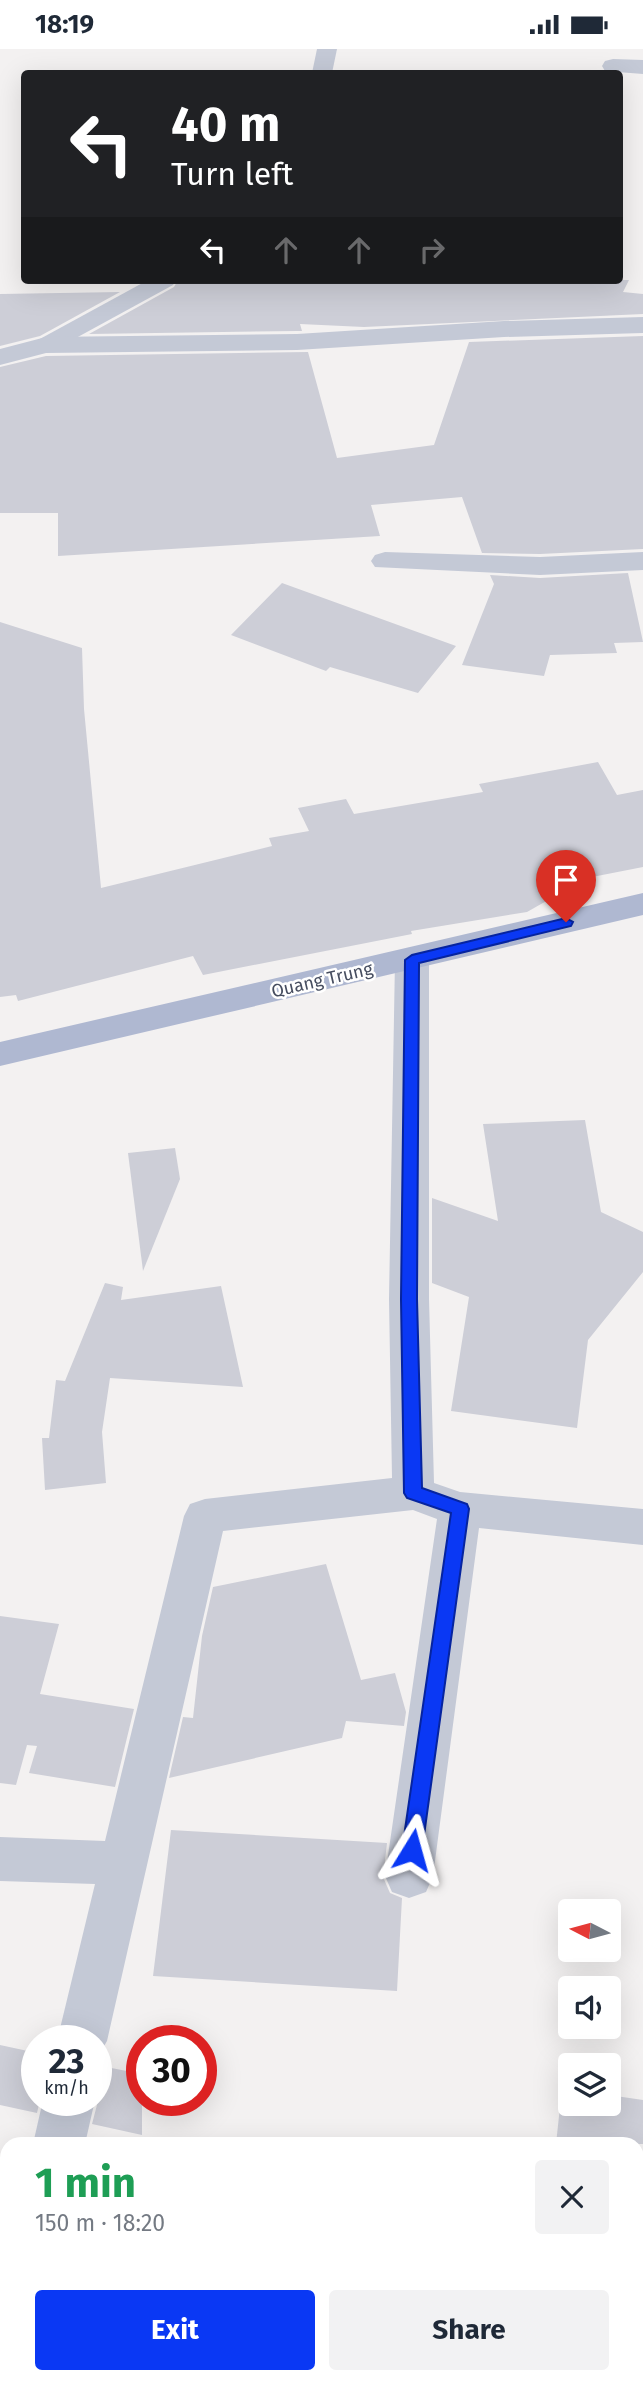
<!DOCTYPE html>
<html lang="en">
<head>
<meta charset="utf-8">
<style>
	body { margin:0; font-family:"Fira Sans",sans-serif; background:#f2f2f3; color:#1f2937; height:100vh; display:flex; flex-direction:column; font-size:26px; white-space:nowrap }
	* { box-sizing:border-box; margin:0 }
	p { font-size:23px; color:#747a83 }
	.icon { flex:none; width:38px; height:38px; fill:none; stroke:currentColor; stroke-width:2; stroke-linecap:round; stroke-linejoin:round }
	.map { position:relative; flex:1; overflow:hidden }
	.details { position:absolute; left:0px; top:2088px; width:644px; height:247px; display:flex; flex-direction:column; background:#fff; border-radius:21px 21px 0 0; box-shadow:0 7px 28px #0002 }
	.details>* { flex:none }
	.hud { position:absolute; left:21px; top:21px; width:602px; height:214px; border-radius:7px; box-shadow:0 7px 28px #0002; background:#202124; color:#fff; overflow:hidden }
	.needle { width:46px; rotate:276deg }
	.fabs { position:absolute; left:558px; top:1850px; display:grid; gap:14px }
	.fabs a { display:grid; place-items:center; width:63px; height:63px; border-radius:7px; background:#fff; box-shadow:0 7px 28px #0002; font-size:35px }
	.speed { position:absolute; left:21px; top:1976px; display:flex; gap:14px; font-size:35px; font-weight:700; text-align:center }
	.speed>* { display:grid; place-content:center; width:91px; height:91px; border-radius:50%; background:#fff; box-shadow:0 7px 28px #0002; line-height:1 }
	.speed small { font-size:18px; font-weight:400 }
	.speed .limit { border:10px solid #d22; background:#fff; color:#111 }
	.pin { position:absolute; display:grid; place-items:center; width:60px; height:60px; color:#fff; margin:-72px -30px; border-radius:50% 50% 50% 0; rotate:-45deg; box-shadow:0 0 7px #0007 }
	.pin .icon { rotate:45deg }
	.me { position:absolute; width:77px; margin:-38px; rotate:8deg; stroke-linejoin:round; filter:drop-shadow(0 0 5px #0008) }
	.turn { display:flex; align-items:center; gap:24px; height:147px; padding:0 35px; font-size:32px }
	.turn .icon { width:91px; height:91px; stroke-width:2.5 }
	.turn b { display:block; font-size:49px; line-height:60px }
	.lanes { display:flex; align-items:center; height:66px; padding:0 35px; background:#0003; justify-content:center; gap:35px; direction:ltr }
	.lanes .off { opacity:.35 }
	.round { display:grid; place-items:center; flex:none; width:74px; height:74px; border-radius:7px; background:#f2f2f3 }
	.summary { display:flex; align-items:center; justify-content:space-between; height:119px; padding:0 35px }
	h1 { font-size:42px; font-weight:700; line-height:52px; color:#1e9e55 }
	.primary-button { display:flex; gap:14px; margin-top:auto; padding:14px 35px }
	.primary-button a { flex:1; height:80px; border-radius:7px; background:#0a38f4; color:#fff; font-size:28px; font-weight:700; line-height:80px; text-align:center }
	.primary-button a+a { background:#f2f2f3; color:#1f2937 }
	.status { display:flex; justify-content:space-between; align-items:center; height:49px; padding:0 35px; background:#fff; direction:ltr }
	.status svg { height:19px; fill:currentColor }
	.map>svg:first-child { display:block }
	.building { fill:#cdced7 }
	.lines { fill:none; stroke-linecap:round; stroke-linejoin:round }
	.service { fill:#c4c9d6; fill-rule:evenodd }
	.minor { fill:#c4c9d6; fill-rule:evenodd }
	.primary { fill:#afb8d1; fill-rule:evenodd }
	.route { fill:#0a38f4; stroke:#06249f; stroke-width:2 }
	.labels { text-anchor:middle; stroke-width:5; stroke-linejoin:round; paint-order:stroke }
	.street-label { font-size:18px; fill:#474e60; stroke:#fff }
</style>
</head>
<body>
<div class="status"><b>18:19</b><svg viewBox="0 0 49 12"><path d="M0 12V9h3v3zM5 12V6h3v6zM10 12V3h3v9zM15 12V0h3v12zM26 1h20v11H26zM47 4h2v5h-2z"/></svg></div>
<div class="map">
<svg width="643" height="2334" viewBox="0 0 643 2334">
	<rect width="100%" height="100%" fill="#f3f1f1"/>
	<g class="building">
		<polygon points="178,231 629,231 623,243 643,245 643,265 364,278 300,275 302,282 297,282 89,285 174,238"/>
		<polygon points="120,243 40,287 0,297 0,245"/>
		<polygon points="643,287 643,500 540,505 482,504 462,448 371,456 380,487 58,507 58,464 0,464 0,318 46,307 308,303 337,409 434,396 469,293"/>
		<polygon points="628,524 643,593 614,594 617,604 550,606 544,627 462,616 494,535 490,526 540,529"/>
		<polygon points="282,534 456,597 418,644 330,618 326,622 231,586"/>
		<polygon points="0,573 82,599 84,660 101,839 272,797 269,789 309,782 298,759 346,750 354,765 483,743 479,735 598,713 617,746 643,741 643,818 587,829 527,863 411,882 412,885 203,926 193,907 18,952 16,946 0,948"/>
		<polygon points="585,1071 601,1163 643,1183 643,1223 588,1291 577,1379 451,1362 469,1248 432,1234 432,1149 498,1172 483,1075"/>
		<polygon points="175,1099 180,1130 143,1222 128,1104"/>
		<polygon points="105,1234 123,1238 121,1251 221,1237 243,1338 110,1329 102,1383 106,1434 45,1441 42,1389 49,1389 56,1331 65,1332"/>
		<polygon points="326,1515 361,1631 395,1624 406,1663 404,1677 346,1672 342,1689 169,1729 183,1668 193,1669 202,1587 213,1538"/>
		<polygon points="0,1567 59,1575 40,1645 134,1660 115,1738 29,1724 37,1697 27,1696 16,1736 0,1734"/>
		<polygon points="171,1781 387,1794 383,1828 390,1844 402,1849 397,1942 153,1927"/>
		<polygon points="0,1996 37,2004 37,2051 40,2051 37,2064 0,2056"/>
		<polygon points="96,2016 142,2025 142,2086 92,2075 98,2052"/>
		<polygon points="562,2039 570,2040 570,2054 609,2054 609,2046 643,2051 643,2095 556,2095"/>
	</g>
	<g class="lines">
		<g class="service">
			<polygon points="317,0 337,0 332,24 312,24"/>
			<polygon points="148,231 176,231 173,236 54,301 38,301 34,296 38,291"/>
		</g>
		<g class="minor">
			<polygon points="613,10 643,11 643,25 605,22 602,17 605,12"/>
			<polygon points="643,268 643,284 504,288 297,301 46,304 0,316 0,300 46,288 297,285 504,272"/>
			<polygon points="385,503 540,508 643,503 643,521 540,526 375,518 371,512 375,506"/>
			<polygon points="412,900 424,903 429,911 429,1250 434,1434 460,1443 643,1460 643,1496 479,1479 433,1827 426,1843 409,1849 392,1843 385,1827 437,1470 413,1461 223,1482 107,1992 96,2011 96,1992 57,1992 95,1835 0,1832 0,1788 105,1792 184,1467 190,1455 205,1450 392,1429 389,1250 395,911 400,903"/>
			<polygon points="43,2051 95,2051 85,2095 33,2095"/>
		</g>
		<polygon class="primary" points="643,844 643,866 0,1017 0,993"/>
	</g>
	<polygon class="route" points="566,869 573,873 571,877 419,914 417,1250 422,1439 467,1455 469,1460 422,1801 419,1807 412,1810 405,1807 402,1801 451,1464 407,1449 404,1444 401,1250 405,911 412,906"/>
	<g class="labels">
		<g class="street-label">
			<text transform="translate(322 931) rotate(-13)" y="6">Quang Trung</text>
		</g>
	</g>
</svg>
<div class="fabs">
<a><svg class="needle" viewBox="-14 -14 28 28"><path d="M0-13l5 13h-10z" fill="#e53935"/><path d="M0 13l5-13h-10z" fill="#747a83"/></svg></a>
<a><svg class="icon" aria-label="sound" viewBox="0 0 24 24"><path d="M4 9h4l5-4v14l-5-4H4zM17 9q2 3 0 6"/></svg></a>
<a><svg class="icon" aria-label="layers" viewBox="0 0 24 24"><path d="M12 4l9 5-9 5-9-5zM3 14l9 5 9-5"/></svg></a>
</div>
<div class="speed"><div>23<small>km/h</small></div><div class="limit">30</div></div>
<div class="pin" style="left:566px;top:873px;background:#d93025"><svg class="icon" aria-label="arrive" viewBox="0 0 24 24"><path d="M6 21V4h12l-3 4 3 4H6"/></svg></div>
<svg class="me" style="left:412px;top:1801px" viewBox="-20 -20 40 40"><path d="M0-17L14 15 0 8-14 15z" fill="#0a38f4" stroke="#fff" stroke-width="4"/></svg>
<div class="hud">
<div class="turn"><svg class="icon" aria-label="left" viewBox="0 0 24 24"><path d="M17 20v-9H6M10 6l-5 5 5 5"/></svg><div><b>40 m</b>Turn left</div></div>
<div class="lanes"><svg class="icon" aria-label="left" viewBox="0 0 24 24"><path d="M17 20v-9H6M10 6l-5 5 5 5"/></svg><svg class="icon off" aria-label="ahead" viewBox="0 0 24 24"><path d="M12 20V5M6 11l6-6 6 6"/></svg><svg class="icon off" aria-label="ahead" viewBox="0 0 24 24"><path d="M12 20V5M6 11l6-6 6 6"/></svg><svg class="icon off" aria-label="right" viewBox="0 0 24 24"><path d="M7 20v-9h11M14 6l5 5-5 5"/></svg></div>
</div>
<section class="details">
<div class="summary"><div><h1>1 min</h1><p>150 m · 18:20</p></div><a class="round"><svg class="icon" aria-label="close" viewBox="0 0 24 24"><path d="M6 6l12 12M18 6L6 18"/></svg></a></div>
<div class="primary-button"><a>Exit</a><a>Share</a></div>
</section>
</div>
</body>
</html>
